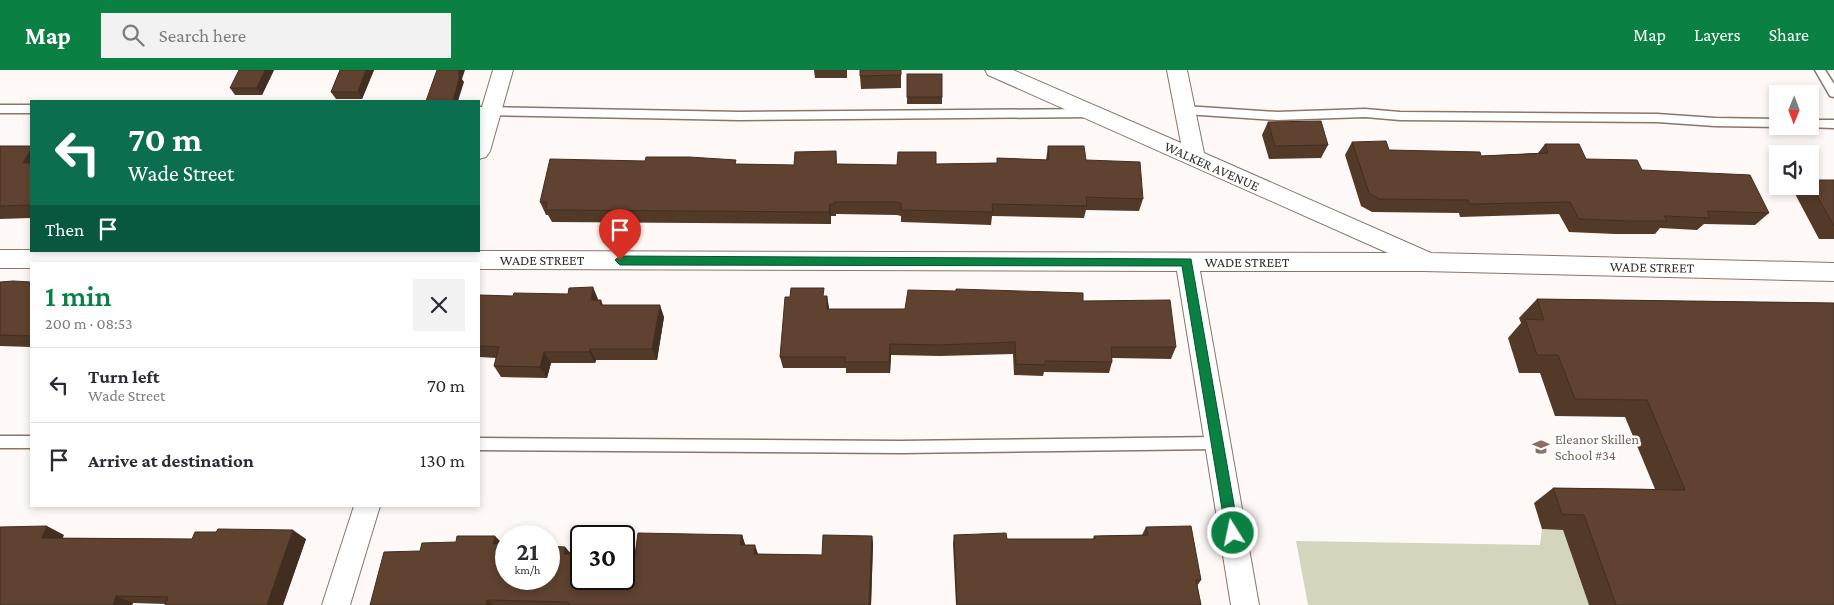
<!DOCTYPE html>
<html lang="en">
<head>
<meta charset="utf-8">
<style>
	body { margin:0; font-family:"Crimson Pro",serif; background:#f2f2f3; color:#2b2b33; height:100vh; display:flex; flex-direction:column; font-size:19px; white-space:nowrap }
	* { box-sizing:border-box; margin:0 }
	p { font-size:16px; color:#7c7c81 }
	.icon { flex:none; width:28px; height:28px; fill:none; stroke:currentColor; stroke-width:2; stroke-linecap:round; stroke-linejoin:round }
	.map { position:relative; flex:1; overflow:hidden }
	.side { position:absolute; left:30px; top:192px; width:450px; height:245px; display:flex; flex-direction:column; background:#fff; border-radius:0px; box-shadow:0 2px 8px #0003 }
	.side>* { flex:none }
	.top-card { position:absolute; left:30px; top:30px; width:450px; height:152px; border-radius:0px; box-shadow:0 2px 8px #0003; background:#0b6e4f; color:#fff; overflow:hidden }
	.needle { width:32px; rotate:181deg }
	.controls { position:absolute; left:1769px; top:15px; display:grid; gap:10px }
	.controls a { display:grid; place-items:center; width:50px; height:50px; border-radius:0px; background:#fff; box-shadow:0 2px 8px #0003; font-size:25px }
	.speed { position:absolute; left:495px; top:455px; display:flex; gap:10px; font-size:25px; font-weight:700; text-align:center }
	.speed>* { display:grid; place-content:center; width:65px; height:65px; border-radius:50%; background:#fff; box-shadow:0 2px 8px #0003; line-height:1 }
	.speed small { font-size:12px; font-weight:400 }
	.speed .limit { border:2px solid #111; border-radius:8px; background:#fff; color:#111 }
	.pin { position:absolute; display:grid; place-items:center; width:42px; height:42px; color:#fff; margin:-51px -21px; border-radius:50% 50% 50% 0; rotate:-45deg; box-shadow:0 0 5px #0007 }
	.pin .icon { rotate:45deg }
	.me { position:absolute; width:55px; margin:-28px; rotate:350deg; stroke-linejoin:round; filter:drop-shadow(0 0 4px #0008) }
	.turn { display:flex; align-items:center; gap:18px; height:105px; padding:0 15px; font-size:22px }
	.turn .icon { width:65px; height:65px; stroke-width:2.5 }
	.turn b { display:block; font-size:35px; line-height:42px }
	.then { display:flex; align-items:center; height:48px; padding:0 15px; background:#0003; gap:10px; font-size:19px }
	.round { display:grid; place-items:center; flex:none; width:52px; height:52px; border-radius:0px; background:#f2f2f3 }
	.overview { display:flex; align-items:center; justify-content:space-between; height:85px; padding:0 15px }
	h1 { font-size:30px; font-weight:600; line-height:38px; color:#0b8043 }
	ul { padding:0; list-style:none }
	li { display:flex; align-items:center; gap:15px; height:75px; padding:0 15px; border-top:1px solid #e1e1e2 }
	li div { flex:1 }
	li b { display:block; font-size:19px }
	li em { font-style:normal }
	header { display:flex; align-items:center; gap:30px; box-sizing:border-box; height:70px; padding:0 25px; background:#0b8043; color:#fff }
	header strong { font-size:24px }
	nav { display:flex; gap:28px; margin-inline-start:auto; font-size:18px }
	.search { width:350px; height:45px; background:#f2f2f3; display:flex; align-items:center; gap:12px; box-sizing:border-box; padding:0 18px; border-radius:0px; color:#7c7c81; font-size:19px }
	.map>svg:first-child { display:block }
	.green { fill:#d3d6bd }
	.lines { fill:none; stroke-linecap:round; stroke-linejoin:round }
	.service-casing { stroke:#8a7669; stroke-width:3 }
	.minor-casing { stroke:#8a7669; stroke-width:2 }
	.service { fill:#fff; fill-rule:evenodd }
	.minor { fill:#fff; fill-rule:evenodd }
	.wall { fill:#523928 }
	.shaded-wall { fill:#422e21 }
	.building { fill:#5f422f; stroke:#422e21 }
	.route { fill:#0b8043; stroke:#07532c }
	.labels { text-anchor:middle; stroke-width:5; stroke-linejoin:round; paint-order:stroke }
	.street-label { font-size:14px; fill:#362d28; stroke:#fff }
	.education-label { font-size:14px; fill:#785e54; stroke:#fff; text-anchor:start }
</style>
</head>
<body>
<header>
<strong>Map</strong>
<div class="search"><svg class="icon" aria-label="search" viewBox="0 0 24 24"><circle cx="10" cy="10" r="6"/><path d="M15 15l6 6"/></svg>Search here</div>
<nav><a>Map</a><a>Layers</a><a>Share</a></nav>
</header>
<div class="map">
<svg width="1834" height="535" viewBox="0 0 1834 535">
	<rect width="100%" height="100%" fill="#fef9f6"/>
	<polygon class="green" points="1542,459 1563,460 1589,535 1308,535 1296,471 1540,475"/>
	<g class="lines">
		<g class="service-casing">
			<g id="service">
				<polygon points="1815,0 1825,0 1834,14 1834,27 1830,26"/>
				<rect x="0" y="35" width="31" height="8"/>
				<polygon points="1185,36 1277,42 1365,39 1400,42 1657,44 1715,48 1778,49 1778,56 1780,56 1778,57 1715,56 1657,52 1400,50 1365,47 1277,50 1185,44 1180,40"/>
				<polygon points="479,37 740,42 1091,39 1096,43 1091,47 740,50 479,45"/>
				<polygon points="1810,50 1834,50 1834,58 1806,57 1810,56"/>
				<rect x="0" y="366" width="31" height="12"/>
				<polygon points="1217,367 1222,369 1224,373 1222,377 1217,379 900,383 479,380 479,368 900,371"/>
			</g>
		</g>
		<g class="minor-casing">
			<g id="minor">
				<polygon points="493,0 513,0 490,81 486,87 479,89 479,47"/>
				<polygon points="985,0 1013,0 1181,73 1167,0 1187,0 1204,83 1431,183 1834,193 1834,211 1424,201 1200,201 1259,535 1231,535 1177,201 479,199 479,194 31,194 31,198 0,198 0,180 1388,183 988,5"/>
				<polygon points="354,436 380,436 350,535 322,535"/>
			</g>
		</g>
		<use href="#service" class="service"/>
		<use href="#minor" class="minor"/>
	</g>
	<g class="wall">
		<polygon points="274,0 262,25 235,25 230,18"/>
		<polygon points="340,0 374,0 362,29 336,29 331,22"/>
		<polygon points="814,0 847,0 847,8 815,8"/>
		<polygon points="901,0 901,18 861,19 860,6"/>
		<polygon points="907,4 942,27 942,34 907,34"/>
		<polygon points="1268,52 1328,75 1321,88 1269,89 1262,65"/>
		<polygon points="1352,72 1389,80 1481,86 1538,83 1545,74 1586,89 1642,100 1769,143 1755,155 1704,154 1697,160 1660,158 1655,164 1615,164 1569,162 1559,144 1460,147 1459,143 1372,142 1361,136 1345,85"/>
		<polygon points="0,76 31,76 31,148 0,149"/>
		<polygon points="1048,76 1086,90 1143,129 1139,141 1086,140 1084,148 992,146 991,155 901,152 901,146 897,145 836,144 836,146 831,146 831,154 552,152 548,145 546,145 540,132 737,94 794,95 836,81 837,94 897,95 997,93 997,88 1046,90"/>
		<polygon points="1810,110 1834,110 1834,169 1819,169 1794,122 1801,116 1810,116"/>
		<polygon points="0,212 31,212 31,277 0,276"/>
		<polygon points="479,225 601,230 603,235 664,247 657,290 596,290 595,293 551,293 547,308 501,307 494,296 496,288 479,287"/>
		<polygon points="825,226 829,239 905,239 1083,231 1176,277 1171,289 1112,288 1112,292 1109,303 1044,302 1043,306 1014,305 1013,284 940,286 891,285 890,303 846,303 846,298 783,298 780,287 790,227"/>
		<polygon points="1537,229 1834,233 1834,535 1589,535 1563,460 1542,459 1534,433 1553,418 1655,419 1625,347 1555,346 1540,303 1519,303 1508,268 1521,253 1519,248"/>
		<polygon points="1146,457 1201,510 1197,516 1201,535 956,535 953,474 954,465 1007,469 1093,469 1094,466 1142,465"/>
		<polygon points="64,465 62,468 192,469 306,469 283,535 165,535 165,534 133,533 132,535 0,535"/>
		<polygon points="742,465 745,475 758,484 822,485 872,466 873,474 871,535 370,535 420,481 565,477 571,484 635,485"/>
	</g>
	<g class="shaded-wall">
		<polygon points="265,0 274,0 262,25 257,18"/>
		<polygon points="366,0 374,0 362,29 358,22"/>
		<polygon points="459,0 465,0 462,9 464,12 458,31 453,31"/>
		<polygon points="31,79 31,100 23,93"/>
		<polygon points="830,134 831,146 831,154 829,142"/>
		<polygon points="593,217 598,229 596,241 591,230"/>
		<polygon points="827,226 829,237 828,250 827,239"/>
		<polygon points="660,235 664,247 657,290 652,279"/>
		<polygon points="890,274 891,285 890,303 889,292"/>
		<polygon points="590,279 596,290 595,293 589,282"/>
		<polygon points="544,282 551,293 547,308 540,297"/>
		<polygon points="47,456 64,465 59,477 41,468"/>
		<polygon points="293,460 306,469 283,535 267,535"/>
		<polygon points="742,465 745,474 744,484 740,475"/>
		<polygon points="495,466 504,475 493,474"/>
		<polygon points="872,466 873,474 871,535 869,535"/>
		<polygon points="755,475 758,484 754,484"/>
		<polygon points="565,477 572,485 564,484"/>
		<polygon points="116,526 133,533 132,535 113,535"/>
		<polygon points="487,530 493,535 486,535"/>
	</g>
	<g class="building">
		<polygon points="239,0 265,0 257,18 230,18"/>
		<polygon points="340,0 366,0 358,22 331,22"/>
		<polygon points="437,0 459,0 458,5 460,5 453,31 426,31"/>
		<polygon points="860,0 901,0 901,5 860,6"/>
		<rect x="907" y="4" width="35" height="23"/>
		<polygon points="1321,51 1328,75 1275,76 1268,52"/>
		<polygon points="1386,71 1389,80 1480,82 1481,86 1548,83 1545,74 1579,74 1586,89 1637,90 1642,100 1750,105 1769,143 1707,141 1710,148 1664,146 1667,151 1627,151 1579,149 1570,132 1470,134 1468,130 1379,129 1369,123 1352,72"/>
		<polygon points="0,76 31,76 31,79 23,93 31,93 31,135 0,136"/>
		<polygon points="1048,76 1084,76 1086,90 1140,92 1143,129 1086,127 1087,136 992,134 993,142 901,140 901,133 896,132 834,132 834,134 830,134 829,142 546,140 547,132 540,132 550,89 645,91 646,87 689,87 736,90 735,94 794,95 795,82 836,81 836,94 897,95 898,82 936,82 936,94 997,93 997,88 1049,90"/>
		<polygon points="1810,110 1834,110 1834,156 1810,113"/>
		<polygon points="13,211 31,212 31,266 0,265 0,212"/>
		<polygon points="593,217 591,230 601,230 600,235 660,235 652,279 590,279 589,282 544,282 540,297 494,296 499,277 479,276 479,225 513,226 514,223 568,224 569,218"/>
		<polygon points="791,218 824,218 823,226 827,226 827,239 905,239 908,220 956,221 956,219 1083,223 1083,231 1170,230 1176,277 1111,277 1112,292 1045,291 1045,295 1016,294 1015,272 940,275 890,274 889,292 845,292 845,287 780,287 785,227 790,227"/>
		<polygon points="1537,229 1834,233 1834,535 1616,535 1584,445 1562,444 1553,418 1685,420 1647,330 1575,329 1558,285 1537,285 1525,249 1544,250"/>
		<polygon points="47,456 41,468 192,469 195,462 216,462 218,459 293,460 267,535 165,535 168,527 116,526 113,535 0,535 0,457"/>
		<polygon points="1191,456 1201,510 1196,510 1201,535 957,535 954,465 1006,463 1007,469 1095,469 1094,466 1148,465 1146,457"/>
		<polygon points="638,463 742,465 740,475 755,475 754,484 822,485 823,465 872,466 869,535 569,535 569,532 487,530 486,535 370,535 384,482 420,481 422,473 456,472 457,466 495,466 493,474 506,475 506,509 549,509 549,476 565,477 564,484 581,484 581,509 624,509 624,485 635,485"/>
	</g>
	<polygon class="route" points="620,186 1191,189 1239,463 1237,467 1233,469 1228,467 1226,463 1182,196 620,195 615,190"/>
	<defs>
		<g id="school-bare" transform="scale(1.35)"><path d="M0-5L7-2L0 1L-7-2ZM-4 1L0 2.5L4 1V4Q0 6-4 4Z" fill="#8d6e63" stroke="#fff" stroke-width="2.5" paint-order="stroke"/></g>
	</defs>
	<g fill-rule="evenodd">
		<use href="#school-bare" x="1541" y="377"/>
	</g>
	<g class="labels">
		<g class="street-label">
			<text transform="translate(1212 96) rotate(24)" y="5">WALKER AVENUE</text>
			<text x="542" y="195">WADE STREET</text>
			<text x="1247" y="197">WADE STREET</text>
			<text transform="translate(1652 197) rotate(1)" y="5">WADE STREET</text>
		</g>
		<g class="education-label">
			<text x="1555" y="374">Eleanor Skillen<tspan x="1555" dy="16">School #34</tspan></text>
		</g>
	</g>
</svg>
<div class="controls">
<a><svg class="needle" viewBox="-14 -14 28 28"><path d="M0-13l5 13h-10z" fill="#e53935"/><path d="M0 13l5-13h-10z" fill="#7c7c81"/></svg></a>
<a><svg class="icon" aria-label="sound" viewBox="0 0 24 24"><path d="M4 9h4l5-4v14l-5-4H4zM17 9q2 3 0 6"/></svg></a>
</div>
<div class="speed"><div>21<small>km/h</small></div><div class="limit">30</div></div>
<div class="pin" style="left:620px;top:190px;background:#d93025"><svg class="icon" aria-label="arrive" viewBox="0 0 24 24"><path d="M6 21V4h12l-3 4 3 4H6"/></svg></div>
<svg class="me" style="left:1233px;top:463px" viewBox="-20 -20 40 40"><circle r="17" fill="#0b8043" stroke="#fff" stroke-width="3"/><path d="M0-11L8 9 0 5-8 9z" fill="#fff"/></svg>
<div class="top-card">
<div class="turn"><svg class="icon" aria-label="left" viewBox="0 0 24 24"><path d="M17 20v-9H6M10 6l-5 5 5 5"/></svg><div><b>70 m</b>Wade Street</div></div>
<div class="then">Then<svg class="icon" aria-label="arrive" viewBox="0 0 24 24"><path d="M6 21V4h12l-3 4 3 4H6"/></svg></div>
</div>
<section class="side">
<div class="overview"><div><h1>1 min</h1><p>200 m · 08:53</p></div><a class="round"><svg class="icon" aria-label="close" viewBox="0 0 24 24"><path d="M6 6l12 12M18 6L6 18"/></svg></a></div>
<ul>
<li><svg class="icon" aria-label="left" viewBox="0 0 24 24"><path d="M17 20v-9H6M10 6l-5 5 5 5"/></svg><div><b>Turn left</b><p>Wade Street</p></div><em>70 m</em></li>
<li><svg class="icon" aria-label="arrive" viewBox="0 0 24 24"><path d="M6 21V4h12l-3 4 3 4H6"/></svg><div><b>Arrive at destination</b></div><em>130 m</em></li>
</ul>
</section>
</div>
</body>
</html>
